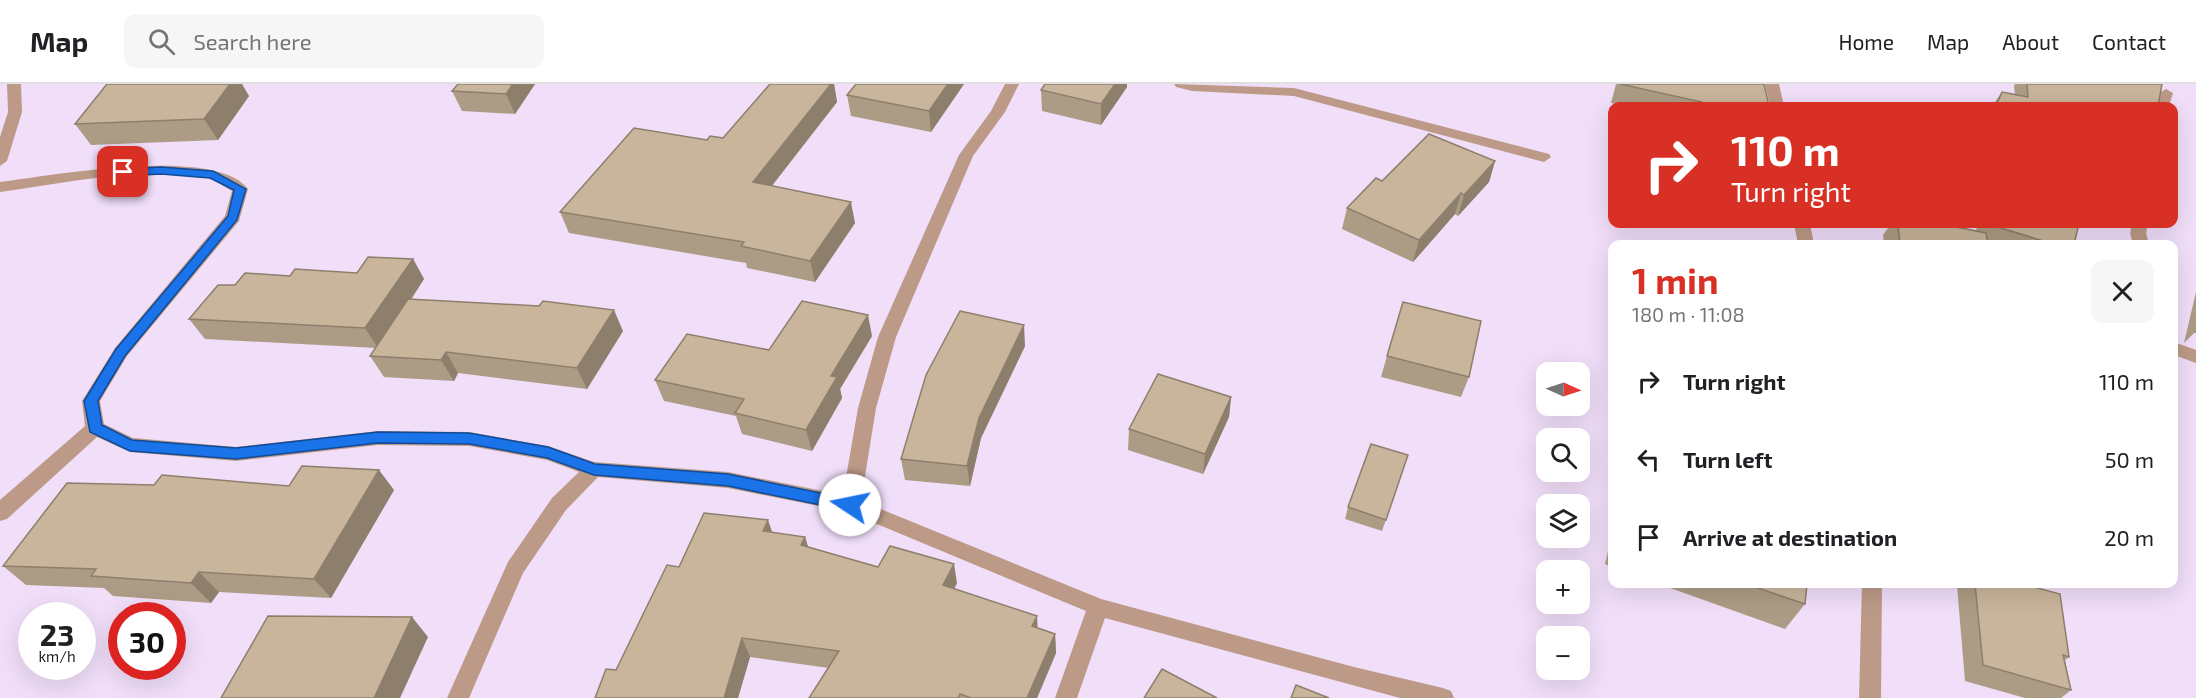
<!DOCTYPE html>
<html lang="en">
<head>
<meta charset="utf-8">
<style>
	body { margin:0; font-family:"Exo 2",sans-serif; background:#f6f6f6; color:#202124; height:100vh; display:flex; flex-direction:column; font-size:22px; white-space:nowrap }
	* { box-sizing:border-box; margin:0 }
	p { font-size:20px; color:#757577 }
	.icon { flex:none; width:33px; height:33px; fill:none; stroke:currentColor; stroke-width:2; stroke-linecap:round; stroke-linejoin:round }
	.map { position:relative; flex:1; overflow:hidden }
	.details { position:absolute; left:1608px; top:156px; width:570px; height:348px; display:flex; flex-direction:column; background:#fff; border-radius:12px; box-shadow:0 6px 24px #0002 }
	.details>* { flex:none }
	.top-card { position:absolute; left:1608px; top:18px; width:570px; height:126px; border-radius:12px; box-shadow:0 6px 24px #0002; background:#d93025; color:#fff; overflow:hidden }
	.needle { width:39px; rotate:93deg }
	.fabs { position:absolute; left:1536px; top:278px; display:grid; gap:12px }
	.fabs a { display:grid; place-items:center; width:54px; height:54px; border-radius:12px; background:#fff; box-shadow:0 6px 24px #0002; font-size:30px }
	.speed { position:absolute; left:18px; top:518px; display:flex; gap:12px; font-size:30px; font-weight:700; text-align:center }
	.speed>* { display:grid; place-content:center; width:78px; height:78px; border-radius:50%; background:#fff; box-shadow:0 6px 24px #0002; line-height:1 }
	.speed small { font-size:15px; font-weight:400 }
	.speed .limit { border:9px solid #d22; background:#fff; color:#111 }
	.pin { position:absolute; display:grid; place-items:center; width:51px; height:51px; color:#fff; margin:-26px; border-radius:12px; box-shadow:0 3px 9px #0006 }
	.me { position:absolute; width:66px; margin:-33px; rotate:281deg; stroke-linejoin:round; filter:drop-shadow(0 0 4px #0008) }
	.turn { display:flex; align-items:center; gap:21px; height:126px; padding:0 24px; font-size:27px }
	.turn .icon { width:78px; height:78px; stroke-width:2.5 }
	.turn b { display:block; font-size:42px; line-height:51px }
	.round { display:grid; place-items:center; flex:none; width:63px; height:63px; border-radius:12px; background:#f6f6f6 }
	.head { display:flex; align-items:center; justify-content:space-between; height:102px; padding:0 24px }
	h1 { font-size:36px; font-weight:700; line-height:45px; color:#d93025 }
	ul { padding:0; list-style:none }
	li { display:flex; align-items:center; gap:18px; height:78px; padding:0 24px }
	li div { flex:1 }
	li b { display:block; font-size:22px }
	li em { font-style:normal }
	header { display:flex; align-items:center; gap:36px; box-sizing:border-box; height:84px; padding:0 30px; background:#fff; border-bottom:2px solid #e0e0e0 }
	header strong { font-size:28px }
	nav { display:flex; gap:33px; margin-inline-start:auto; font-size:21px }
	.search { width:420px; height:54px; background:#f6f6f6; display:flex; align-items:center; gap:15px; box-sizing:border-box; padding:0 21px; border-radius:12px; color:#757577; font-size:22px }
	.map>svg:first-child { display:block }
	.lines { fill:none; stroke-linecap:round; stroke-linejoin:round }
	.street { fill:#bd9a88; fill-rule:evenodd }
	.wall { fill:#ad9c85 }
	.shaded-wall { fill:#8d7f6c }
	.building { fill:#c9b59b; stroke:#8d7f6c; stroke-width:1.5 }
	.route { fill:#1a73e8; stroke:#114b97; stroke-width:1.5 }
</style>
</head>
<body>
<header>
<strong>Map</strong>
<div class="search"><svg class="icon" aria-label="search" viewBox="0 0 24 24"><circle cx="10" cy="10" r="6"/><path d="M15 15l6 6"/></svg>Search here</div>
<nav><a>Home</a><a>Map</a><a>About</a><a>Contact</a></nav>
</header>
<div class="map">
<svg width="2196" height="614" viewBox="0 0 2196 614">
	<rect width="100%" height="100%" fill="#f1def9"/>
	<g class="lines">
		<g class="street">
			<polygon points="7,0 21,0 22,28 7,77 0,82 0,53 8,28"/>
			<path d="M1005 0H1019L1005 28 973 72 896 253 876 324 861 417 1101 515 1354 583 1443 604 1451 607 1454 614H1400L1105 534 1077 614H1055L1086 527 848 428 728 404 598 393 566 426 523 489 469 614H447L508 478 552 414 579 388 547 376 469 362 378 361 236 377 130 368 97 353 7 435 0 437V416L85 342 82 317 115 264 225 132 232 107C224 103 216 96 207 94 140 82 67 99 0 108V98C50 92 215 61 248 105L239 137 127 272 100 317 104 340 133 354 236 363 378 347 469 348 548 362 594 378 728 388 843 411 858 324 878 253 959 71 991 27Z"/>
			<polygon points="1174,0 1294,4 1549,70 1551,73 1544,78 1294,12 1192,7 1176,3"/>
			<polygon points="1765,0 1779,0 1784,22 1770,22"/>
			<polygon points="2166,5 2173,9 2169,22 2155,22 2159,9"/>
			<polygon points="1794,140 1810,140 1814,160 1798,160"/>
			<polygon points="2132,140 2148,140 2146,149 2149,160 2133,160 2130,149"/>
			<polygon points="2174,258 2196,266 2196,279 2174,271"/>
			<polygon points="1862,500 1882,500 1881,614 1859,614"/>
		</g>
	</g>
	<g class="wall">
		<polygon points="535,0 515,30 462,27 452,7"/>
		<polygon points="770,0 834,0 837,18 772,102 855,139 815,198 747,184 746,179 569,149 560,128 707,56 723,54"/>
		<polygon points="856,0 964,0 931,48 851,32 847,11"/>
		<polygon points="1616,0 1764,0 1769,22 1625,22 1611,19"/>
		<polygon points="2015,0 2162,0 2158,22 1992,22 2002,8 2015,10 2014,2"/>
		<polygon points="1127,3 1101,41 1042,27 1041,6"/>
		<polygon points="249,12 218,56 91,61 75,40"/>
		<polygon points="1495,77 1489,98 1458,132 1455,130 1413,178 1342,145 1347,124 1382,97"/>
		<polygon points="1891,140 1941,140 1976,147 1978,140 2079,140 2074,160 1884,160 1883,151"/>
		<polygon points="413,175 424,195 411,216 623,247 587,305 458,289 454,297 384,293 370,272 376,264 205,255 189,235 235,201 290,192 357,189"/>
		<polygon points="2196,208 2196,249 2194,249 2184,259"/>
		<polygon points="872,252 840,305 842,314 812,367 742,350 736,332 664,317 655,296 769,266"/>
		<polygon points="1025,262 981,354 970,402 905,396 901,375"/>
		<polygon points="1387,272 1469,293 1461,313 1381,293"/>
		<polygon points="1231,313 1229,333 1203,390 1128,366 1129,345"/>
		<polygon points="1404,383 1382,447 1345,435 1348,423"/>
		<polygon points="154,401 289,402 394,406 331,514 219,508 211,519 113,512 104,504 26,501 3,482"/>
		<polygon points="772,448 805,453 808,463 878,483 957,499 954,505 1037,532 1037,544 1055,550 1056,569 1037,614 809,614 829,584 750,573 738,614 595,614 616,586 679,483"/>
		<polygon points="1612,450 1612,483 1605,480"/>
		<polygon points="1659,500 1807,500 1805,520 1785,545"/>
		<polygon points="1959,500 2023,500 2069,573 2065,576 2071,606 2061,614 2025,614 1965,597 1957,502"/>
	</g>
	<g class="shaded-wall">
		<polygon points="230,0 242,0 249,12 218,56 204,35"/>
		<polygon points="513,0 535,0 515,30 506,10"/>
		<polygon points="831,0 834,0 837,18 758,119 753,98"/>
		<polygon points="948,0 964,0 931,48 929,27"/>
		<polygon points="1115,0 1127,0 1127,3 1101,41 1101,20"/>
		<polygon points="1495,77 1489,98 1458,132 1464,111"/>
		<polygon points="1461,109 1455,130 1413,178 1419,156"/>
		<polygon points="851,118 855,139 815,198 810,177"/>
		<polygon points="413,175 424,195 378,264 365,244"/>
		<polygon points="614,226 623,247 587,305 577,284"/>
		<polygon points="868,231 872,252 840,305 842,314 812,367 806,346 831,292"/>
		<polygon points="1024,241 1025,262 981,354 970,402 967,382 979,334"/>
		<polygon points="446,268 458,289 454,297 441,276"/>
		<polygon points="1231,313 1229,333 1203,390 1205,370"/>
		<polygon points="379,386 394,406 331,514 314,495"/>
		<polygon points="768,436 775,456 763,447"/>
		<polygon points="805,453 811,472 801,461"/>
		<polygon points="954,480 957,499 946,521 943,501"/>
		<polygon points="199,488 219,508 211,519 191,499"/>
		<polygon points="1037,532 1038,551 1032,542"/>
		<polygon points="412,533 428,553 400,614 374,614"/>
		<polygon points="1055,550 1056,569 1037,614 1027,614"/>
		<polygon points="742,554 750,573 738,614 724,614"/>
	</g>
	<g class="building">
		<polygon points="107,0 230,0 204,35 75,40"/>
		<polygon points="458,0 513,0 506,10 452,7"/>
		<polygon points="770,0 831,0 753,98 851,118 810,177 741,162 744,158 560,128 634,44 707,56 710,52 723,54"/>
		<polygon points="856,0 948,0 929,27 847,11"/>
		<polygon points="1045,0 1115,0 1101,20 1041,6"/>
		<polygon points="1620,0 1764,0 1769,22 1702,22 1702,18"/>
		<polygon points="2027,0 2162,0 2158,22 1996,22 2002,8 2028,13"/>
		<polygon points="1429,50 1495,77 1464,111 1461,109 1419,156 1347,124 1376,94 1382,97"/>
		<polygon points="1898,140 1941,140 1986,149 1988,160 1900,160"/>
		<polygon points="1988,140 2079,140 2074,160 2053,160"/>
		<polygon points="368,173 413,175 365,244 189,235 218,201 235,201 245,189 290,192 295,185 357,189"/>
		<polygon points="408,215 539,222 543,217 614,226 577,284 446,268 441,276 370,272"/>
		<polygon points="802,217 868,231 831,292 837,293 806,346 735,329 744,315 655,296 687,250 769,266"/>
		<polygon points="1403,218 1481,237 1469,293 1387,272"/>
		<polygon points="960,227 1024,241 979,334 967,382 901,375 926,291"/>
		<polygon points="1158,290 1231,313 1205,370 1129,345"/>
		<polygon points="1371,360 1408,371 1386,436 1348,423"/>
		<polygon points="302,382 379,386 314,495 199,488 191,499 91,492 96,485 3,482 67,399 154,401 162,391 289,402"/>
		<polygon points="704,429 768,436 763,447 805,453 801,461 878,483 890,462 954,480 943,501 1037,532 1032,542 1055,550 1027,614 971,614 960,610 958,614 809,614 839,567 742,554 724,614 595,614 606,585 616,586 667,481 679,483"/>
		<polygon points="1746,500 1807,500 1805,520"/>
		<polygon points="1975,500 2023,500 2060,510 2069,573 2063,571 2071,606 1983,581"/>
		<polygon points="268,532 412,533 374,614 221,614"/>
		<polygon points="1162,585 1217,614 1144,614"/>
		<polygon points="1296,601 1329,614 1291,614"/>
	</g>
	<polygon class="route" points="161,83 213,87 246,105 237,136 125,272 98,317 102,341 132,356 236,364 378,348 469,349 548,363 595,380 728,390 850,415 856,417 858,421 856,425 850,427 728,402 594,391 547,374 469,360 378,359 236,375 130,367 90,348 84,317 116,265 228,132 234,106 210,94 161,90 123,92 117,88 123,85"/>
</svg>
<div class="fabs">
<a><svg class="needle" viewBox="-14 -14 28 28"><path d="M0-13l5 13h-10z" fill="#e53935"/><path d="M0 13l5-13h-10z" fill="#757577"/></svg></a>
<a><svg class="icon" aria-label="search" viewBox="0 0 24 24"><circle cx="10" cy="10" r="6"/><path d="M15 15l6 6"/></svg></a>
<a><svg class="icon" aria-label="layers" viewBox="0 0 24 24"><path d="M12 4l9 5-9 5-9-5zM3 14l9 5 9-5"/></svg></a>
<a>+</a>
<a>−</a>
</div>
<div class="speed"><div>23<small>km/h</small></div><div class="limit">30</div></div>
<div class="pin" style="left:123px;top:88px;background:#d93025"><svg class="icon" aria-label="arrive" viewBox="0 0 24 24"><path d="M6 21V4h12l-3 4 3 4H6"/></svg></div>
<svg class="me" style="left:850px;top:421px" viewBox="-20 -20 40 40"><circle r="19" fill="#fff"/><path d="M0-13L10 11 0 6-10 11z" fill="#1a73e8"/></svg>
<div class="top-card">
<div class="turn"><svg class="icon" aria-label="right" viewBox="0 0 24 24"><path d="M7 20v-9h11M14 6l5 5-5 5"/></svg><div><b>110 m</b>Turn right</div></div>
</div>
<section class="details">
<div class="head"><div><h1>1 min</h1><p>180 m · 11:08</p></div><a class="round"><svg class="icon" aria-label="close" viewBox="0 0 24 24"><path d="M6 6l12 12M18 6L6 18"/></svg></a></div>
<ul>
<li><svg class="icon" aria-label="right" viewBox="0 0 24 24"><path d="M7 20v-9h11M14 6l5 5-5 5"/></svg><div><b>Turn right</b></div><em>110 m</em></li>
<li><svg class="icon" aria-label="left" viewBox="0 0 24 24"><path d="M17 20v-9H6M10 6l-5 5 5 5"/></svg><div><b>Turn left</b></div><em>50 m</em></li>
<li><svg class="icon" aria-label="arrive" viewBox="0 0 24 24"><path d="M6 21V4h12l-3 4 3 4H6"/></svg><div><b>Arrive at destination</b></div><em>20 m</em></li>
</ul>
</section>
</div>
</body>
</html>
